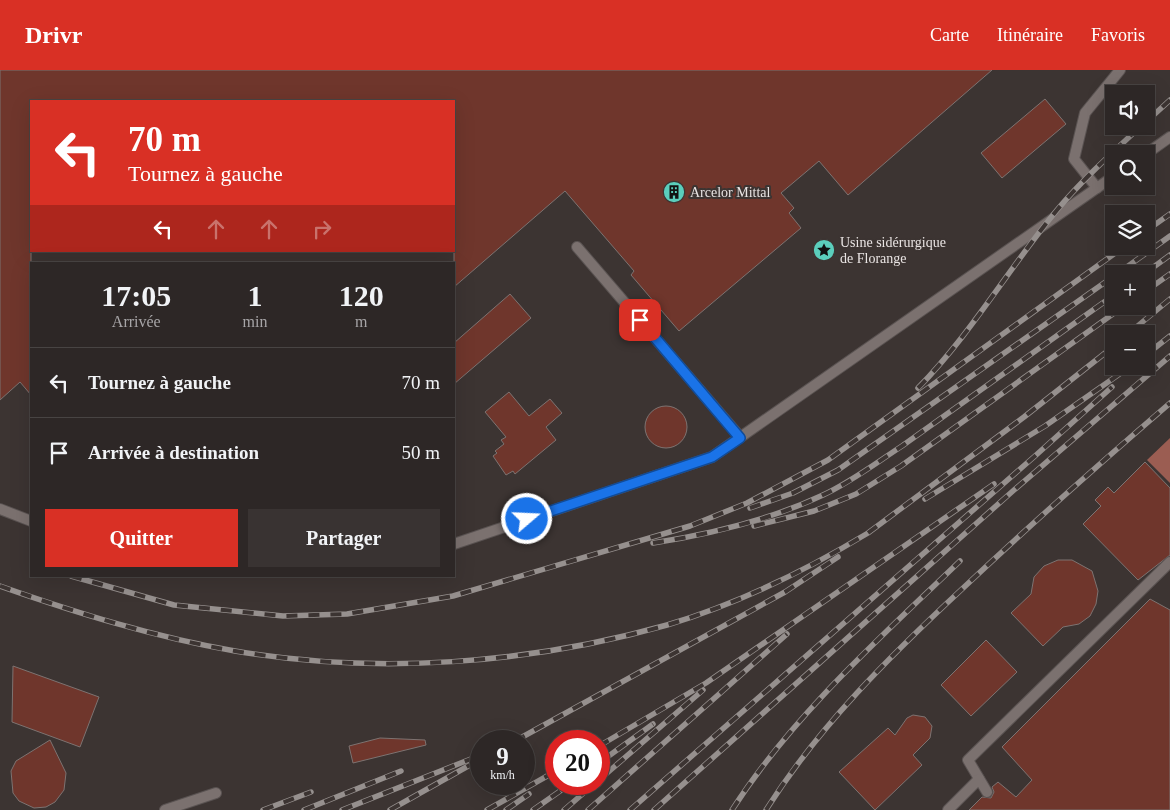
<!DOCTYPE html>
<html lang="fr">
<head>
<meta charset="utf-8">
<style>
	body { margin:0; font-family:"Times New Roman",serif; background:#393332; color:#f1f3f6; height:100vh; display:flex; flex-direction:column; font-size:19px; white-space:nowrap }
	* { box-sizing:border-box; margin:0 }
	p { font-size:16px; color:#a7a5a7 }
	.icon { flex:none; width:28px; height:28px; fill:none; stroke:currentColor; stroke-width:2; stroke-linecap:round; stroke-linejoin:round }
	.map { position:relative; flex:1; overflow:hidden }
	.side { position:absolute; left:30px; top:192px; width:425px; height:315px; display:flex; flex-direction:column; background:#2d2726; border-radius:0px; box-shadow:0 5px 20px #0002,0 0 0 1px #484443 }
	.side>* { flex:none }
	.guide { position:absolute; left:30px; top:30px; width:425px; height:152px; border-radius:0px; box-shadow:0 5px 20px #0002,0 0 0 1px #484443; background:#d93025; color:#fff; overflow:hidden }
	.controls { position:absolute; left:1105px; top:15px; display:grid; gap:10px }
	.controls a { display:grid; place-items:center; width:50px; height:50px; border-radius:0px; background:#2d2726; box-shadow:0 5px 20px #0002,0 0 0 1px #484443; font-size:25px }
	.speed { position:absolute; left:470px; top:660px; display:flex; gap:10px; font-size:25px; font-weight:700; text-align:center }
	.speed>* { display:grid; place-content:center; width:65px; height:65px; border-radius:50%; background:#2d2726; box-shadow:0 5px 20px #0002,0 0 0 1px #484443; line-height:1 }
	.speed small { font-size:12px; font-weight:400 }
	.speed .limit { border:8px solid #d22; background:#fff; color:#111 }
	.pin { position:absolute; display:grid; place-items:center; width:42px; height:42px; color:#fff; margin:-21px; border-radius:10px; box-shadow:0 2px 8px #0006 }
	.me { position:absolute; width:55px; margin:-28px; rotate:71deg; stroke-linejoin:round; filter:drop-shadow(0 0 4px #0008) }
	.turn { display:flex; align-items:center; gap:18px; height:105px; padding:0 15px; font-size:22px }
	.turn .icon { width:65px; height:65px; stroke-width:2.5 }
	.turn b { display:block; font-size:35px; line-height:42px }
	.lanes { display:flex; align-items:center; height:48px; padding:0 15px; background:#0003; justify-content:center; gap:25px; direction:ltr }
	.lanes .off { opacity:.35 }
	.eta { display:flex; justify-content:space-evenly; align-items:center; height:85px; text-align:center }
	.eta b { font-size:30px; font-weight:700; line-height:35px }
	.primary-button { display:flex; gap:10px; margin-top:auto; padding:10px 15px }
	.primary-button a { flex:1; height:58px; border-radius:0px; background:#d93025; color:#fff; font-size:20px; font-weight:700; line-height:58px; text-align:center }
	.primary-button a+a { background:#393332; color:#f1f3f6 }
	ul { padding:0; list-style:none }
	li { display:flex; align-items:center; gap:15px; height:70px; padding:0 15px; border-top:1px solid #484443 }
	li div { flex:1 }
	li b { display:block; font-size:19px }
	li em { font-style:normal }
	header { display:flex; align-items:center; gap:30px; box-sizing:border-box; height:70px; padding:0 25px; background:#d93025; color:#fff }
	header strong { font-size:24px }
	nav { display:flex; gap:28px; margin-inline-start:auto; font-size:18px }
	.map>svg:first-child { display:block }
	.water { fill:#9b5d52 }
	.building { fill:#6f362c; stroke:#7d7371 }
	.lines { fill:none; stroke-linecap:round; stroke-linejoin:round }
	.lane-casing { stroke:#5a5352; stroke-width:12 }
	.lane { stroke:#7b716f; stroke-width:10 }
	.rail-casing { stroke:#96908e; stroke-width:5.5 }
	.rail { stroke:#3c3432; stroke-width:4; stroke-dasharray:11; stroke-linecap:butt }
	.route-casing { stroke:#114b97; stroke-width:12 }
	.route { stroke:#1a73e8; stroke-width:9 }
	.labels { text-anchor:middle; stroke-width:4; stroke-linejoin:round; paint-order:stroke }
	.poi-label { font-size:14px; fill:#e9e4e3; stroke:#3c3432; text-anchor:start }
</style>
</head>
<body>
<header>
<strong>Drivr</strong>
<nav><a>Carte</a><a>Itinéraire</a><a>Favoris</a></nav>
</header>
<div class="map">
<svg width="1170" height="740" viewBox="0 0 1170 740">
	<rect width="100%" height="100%" fill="#3c3432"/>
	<polygon class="water" points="1170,368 1170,413 1147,390"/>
	<g class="building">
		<polygon points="0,0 992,0 848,125 819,91 781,123 794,138 789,143 801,158 679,261 631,205 634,201 565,121 454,217 454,31 31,31 31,325 20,312 0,330"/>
		<polygon points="1045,29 1066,54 1002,108 981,83"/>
		<polygon points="510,224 531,248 454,314 454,273"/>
		<polygon points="509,322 529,346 550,329 562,343 546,357 556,370 515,404 513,401 506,405 493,386 497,383 495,381 504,374 501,370 506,367 485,342"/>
		<circle cx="666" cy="357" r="21"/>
		<polygon points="1145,392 1170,418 1170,485 1138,510 1083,454 1101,436 1095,430 1108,417 1114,423"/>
		<polygon points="1058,490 1072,490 1092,501 1098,521 1096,534 1090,546 1079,554 1063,557 1043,576 1011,543 1031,524 1034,507 1044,496"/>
		<polygon points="1150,529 1170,540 1170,740 969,740 982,727 991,728 994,722 992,717 998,712 1016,727 1032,710 1002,677"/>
		<polygon points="986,570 1017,602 971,646 941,615"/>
		<polygon points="13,596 99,627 80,677 12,652"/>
		<polygon points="913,645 925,647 932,656 930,668 913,685 922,695 875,740 839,702 888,658 895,665 907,648"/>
		<polygon points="380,668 425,670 426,675 353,693 349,676"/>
		<polygon points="50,670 66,703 64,720 55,732 46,737 34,738 19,731 13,723 11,701 16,691"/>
	</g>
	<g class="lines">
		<g class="lane-casing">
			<g id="lane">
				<polyline points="1146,84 1170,67"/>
				<polyline points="1097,118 1074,89 1085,43 1120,0"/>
				<polyline points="577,177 740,367"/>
				<polyline points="0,439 31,451"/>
				<polyline points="454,474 712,387 1114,106"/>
				<polyline points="987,722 968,690 1170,492"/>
				<polyline points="165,740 216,723"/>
				<polyline points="948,740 979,709"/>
			</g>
		</g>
		<use href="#lane" class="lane"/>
		<g class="rail-casing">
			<g id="rail">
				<polyline points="1146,52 1170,30"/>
				<polyline points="1146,161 1170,144"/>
				<polyline points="1117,204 1170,166"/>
				<polyline points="1144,204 1170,185"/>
				<polyline points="1146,221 1170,204"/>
				<polyline points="1128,264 1170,229"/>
				<polyline points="1146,285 1170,266"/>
				<path d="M918 318C971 264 1009 198 1057 140 1083 109 1112 83 1141 56"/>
				<polyline points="925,429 1045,356 1131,296"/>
				<polyline points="750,438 793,423 838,400 1114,206"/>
				<polyline points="754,456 814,441 856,424 901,396 1124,236"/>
				<path d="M653 473C711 464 770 450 823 425 851 412 876 393 902 376L1114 225"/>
				<polyline points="71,506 174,535 283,546 347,544 453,526 690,456 747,433 828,390 1125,176"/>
				<path d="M0 516C77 543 154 567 235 581 377 605 529 594 667 555 737 534 805 501 868 463L1024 347 1114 276"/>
				<polyline points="515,671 785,522 838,487"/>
				<polyline points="599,676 706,613 994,414"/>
				<polyline points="599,693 653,654"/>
				<polyline points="599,710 703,620"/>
				<polyline points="263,740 311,722"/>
				<polyline points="304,740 401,701"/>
				<polyline points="342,740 481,685"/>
				<polyline points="390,740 470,695"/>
				<polyline points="487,740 556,701"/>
				<polyline points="506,740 529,724"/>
				<polyline points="533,740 570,714"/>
				<polyline points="564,740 594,714"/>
				<polyline points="588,740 787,564"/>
				<polyline points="630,740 1035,386 1112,317"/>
				<polyline points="654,740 1014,420 1170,286"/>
				<path d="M732 740C793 645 879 569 960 491"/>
				<path d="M766 740C819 656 889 587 961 520 1029 456 1099 394 1170 333"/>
			</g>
		</g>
		<use href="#rail" class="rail"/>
	</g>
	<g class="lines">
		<g class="route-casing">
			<polyline id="route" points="527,449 712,387 740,368 640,250"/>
		</g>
		<use href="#route" class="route"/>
	</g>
	<defs>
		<g id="building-disc" transform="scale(1.125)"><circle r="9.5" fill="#5bcebc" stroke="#3c3432"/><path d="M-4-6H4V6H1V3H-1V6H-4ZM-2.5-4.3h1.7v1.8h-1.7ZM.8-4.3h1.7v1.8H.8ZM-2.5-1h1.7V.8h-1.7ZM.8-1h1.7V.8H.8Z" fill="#111"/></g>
		<g id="sight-disc" transform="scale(1.125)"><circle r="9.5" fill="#5bcebc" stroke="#3c3432"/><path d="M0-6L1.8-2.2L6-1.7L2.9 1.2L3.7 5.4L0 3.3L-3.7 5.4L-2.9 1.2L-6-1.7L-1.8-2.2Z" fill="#111"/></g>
	</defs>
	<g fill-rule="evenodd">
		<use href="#building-disc" x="674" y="122"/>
		<use href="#sight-disc" x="824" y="180"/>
	</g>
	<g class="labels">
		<g class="poi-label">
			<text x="690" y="127">Arcelor Mittal</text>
			<text x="840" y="177">Usine sidérurgique<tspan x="840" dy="16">de Florange</tspan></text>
		</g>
	</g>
</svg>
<div class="controls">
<a><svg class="icon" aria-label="sound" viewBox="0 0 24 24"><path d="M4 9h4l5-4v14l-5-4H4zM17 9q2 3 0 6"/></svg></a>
<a><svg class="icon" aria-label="search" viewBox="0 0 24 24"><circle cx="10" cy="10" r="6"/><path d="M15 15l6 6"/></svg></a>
<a><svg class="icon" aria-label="layers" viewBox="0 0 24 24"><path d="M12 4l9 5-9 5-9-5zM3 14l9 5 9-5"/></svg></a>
<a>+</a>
<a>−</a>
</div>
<div class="speed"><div>9<small>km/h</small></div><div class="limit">20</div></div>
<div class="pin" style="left:640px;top:250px;background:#d93025"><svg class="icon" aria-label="arrive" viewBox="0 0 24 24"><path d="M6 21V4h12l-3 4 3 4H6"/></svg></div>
<svg class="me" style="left:527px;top:449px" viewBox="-20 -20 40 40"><circle r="17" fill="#1a73e8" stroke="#fff" stroke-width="3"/><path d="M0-11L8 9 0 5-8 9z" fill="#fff"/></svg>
<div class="guide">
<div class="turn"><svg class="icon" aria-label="left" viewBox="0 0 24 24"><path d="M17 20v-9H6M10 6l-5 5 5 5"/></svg><div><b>70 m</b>Tournez à gauche</div></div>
<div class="lanes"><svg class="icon" aria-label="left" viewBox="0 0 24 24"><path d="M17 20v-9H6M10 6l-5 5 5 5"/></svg><svg class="icon off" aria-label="ahead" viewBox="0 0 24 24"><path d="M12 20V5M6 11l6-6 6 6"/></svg><svg class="icon off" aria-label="ahead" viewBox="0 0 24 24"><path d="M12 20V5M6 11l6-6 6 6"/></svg><svg class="icon off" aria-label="right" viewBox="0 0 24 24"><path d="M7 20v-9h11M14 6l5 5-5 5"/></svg></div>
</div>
<section class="side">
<div class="eta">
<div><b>17:05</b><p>Arrivée</p></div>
<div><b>1</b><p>min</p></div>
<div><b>120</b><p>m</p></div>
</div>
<ul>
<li><svg class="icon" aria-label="left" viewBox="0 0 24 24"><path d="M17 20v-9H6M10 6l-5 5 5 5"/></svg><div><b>Tournez à gauche</b></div><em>70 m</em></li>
<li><svg class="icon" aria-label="arrive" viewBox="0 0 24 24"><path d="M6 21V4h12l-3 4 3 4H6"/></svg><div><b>Arrivée à destination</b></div><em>50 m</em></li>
</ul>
<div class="primary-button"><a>Quitter</a><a>Partager</a></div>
</section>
</div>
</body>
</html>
